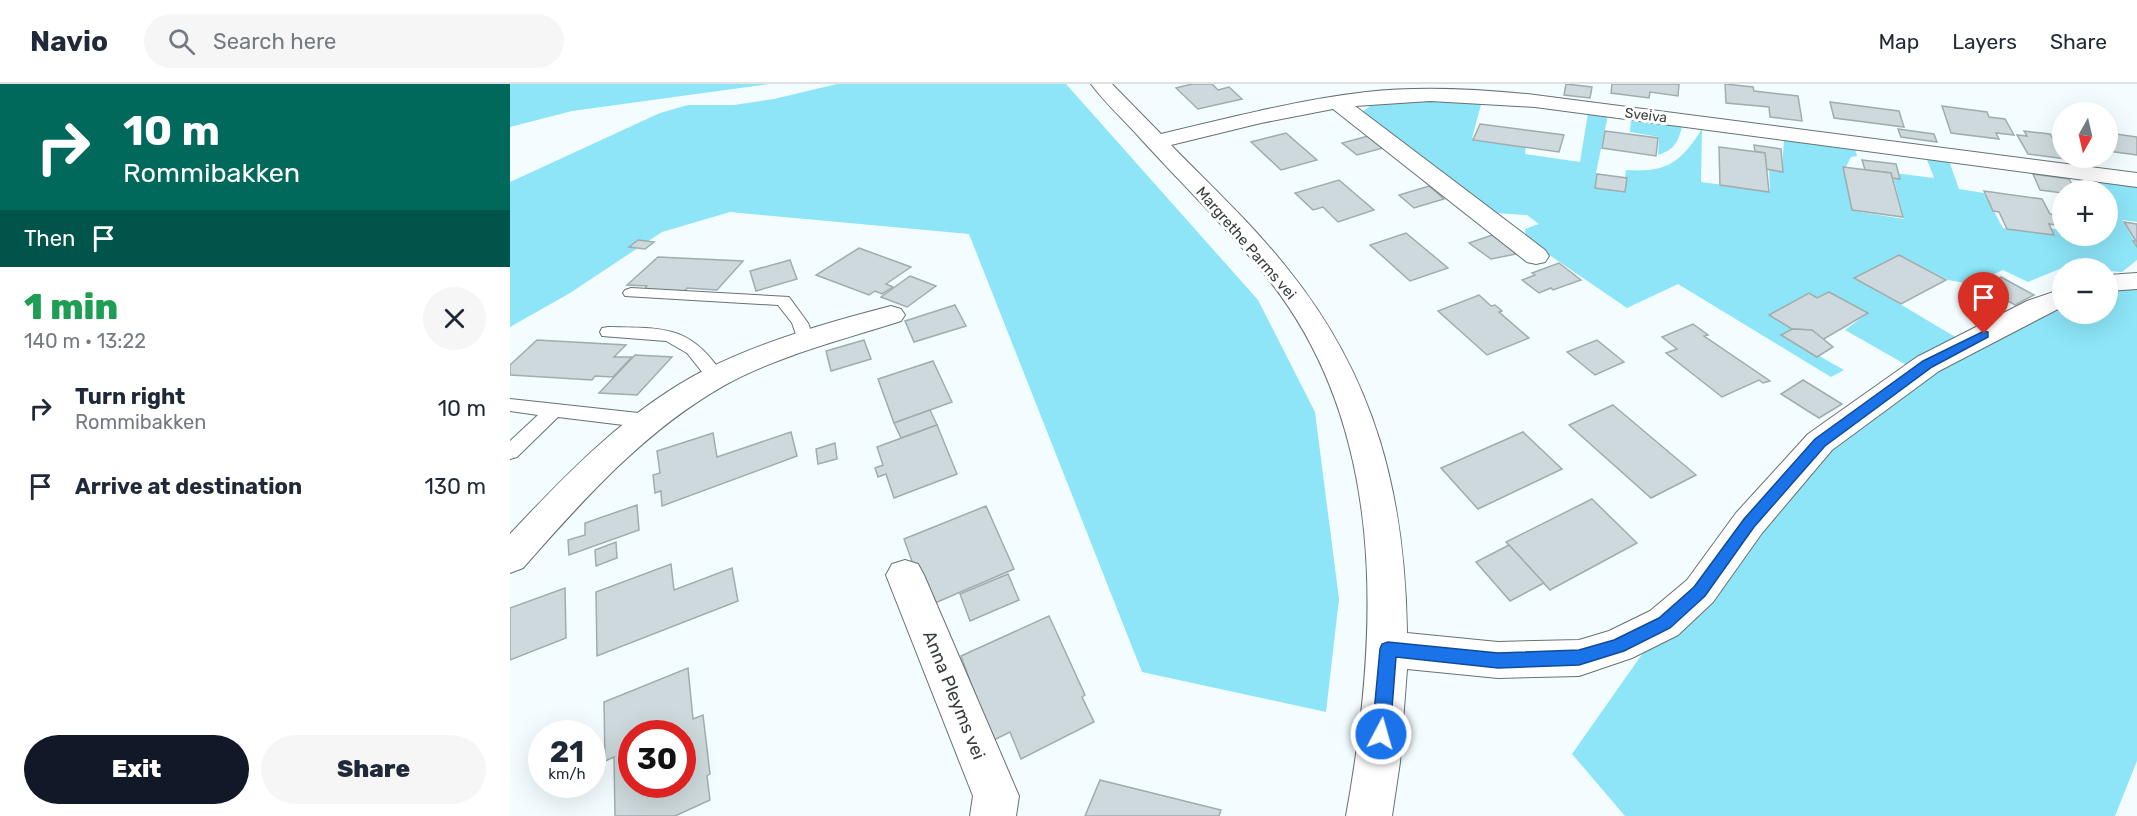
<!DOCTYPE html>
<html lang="en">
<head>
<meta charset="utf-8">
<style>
	body { margin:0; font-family:Rubik,sans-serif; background:#f6f6f7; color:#1f2937; height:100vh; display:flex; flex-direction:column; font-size:22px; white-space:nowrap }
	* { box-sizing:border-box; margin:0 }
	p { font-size:20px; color:#747a83 }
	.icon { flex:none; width:33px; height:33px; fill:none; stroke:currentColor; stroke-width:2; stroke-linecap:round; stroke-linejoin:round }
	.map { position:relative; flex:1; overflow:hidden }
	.panel { display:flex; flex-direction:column; background:#fff; width:510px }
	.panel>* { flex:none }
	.top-card { background:#00695c; color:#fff; overflow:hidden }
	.needle { width:39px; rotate:188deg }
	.tools { position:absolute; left:1542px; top:18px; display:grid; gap:12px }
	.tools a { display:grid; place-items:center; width:66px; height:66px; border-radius:50%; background:#fff; box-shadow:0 6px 24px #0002; font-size:30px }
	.speed { position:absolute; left:18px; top:636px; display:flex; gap:12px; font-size:30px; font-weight:700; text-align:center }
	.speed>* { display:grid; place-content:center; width:78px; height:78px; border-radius:50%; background:#fff; box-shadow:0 6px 24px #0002; line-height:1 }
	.speed small { font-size:15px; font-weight:400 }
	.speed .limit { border:9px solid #d22; background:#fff; color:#111 }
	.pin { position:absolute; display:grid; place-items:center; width:51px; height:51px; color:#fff; margin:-62px -26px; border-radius:50% 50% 50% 0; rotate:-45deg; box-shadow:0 0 6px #0007 }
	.pin .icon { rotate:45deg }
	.me { position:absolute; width:66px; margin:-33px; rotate:6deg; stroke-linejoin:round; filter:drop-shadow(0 0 4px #0008) }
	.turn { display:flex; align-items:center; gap:21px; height:126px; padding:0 24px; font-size:27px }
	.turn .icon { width:78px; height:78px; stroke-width:2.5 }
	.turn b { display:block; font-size:42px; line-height:51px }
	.then { display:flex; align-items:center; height:57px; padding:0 24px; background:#0003; gap:12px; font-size:22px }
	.round { display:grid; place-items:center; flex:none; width:63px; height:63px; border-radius:32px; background:#f6f6f7 }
	.headline { display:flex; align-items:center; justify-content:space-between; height:102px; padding:0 24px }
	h1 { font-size:36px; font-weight:800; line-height:45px; color:#1e9e55 }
	.button { display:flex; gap:12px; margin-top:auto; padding:12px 24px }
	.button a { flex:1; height:69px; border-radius:36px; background:#111827; color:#fff; font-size:24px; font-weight:800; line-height:69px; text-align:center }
	.button a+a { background:#f6f6f7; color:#1f2937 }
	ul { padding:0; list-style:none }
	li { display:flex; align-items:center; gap:18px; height:78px; padding:0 24px }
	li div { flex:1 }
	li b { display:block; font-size:22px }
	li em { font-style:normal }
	header { display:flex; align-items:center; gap:36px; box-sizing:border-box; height:84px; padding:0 30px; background:#fff; border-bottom:2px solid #e0e1e3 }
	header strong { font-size:28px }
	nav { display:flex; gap:33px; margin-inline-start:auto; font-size:21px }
	.search { width:420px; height:54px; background:#f6f6f7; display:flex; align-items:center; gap:15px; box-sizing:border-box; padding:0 21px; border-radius:33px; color:#747a83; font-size:22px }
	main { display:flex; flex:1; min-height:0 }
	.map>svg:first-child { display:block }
	.green { fill:#8de5f7 }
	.building { fill:#cdd9dc; stroke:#a0acae; stroke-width:1.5; fill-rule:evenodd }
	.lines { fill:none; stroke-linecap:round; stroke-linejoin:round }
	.lane-casing { stroke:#677173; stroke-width:2 }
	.street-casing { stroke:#677173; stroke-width:2 }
	.lane { fill:#fff; fill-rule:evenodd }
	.street { fill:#fff; fill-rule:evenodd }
	.route { fill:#1a73e8; stroke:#114b97; stroke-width:1.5 }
	.labels { text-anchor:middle; stroke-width:6; stroke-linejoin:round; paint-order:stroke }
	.far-street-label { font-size:14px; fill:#393d3e; stroke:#fff }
	.street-label { font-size:15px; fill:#393d3e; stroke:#fff }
	.near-street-label { font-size:18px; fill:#393d3e; stroke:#fff }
</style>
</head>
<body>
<header>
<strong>Navio</strong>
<div class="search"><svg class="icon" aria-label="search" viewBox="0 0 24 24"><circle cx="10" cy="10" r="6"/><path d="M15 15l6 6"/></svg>Search here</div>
<nav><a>Map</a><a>Layers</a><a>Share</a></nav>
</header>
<main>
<section class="panel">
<div class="top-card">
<div class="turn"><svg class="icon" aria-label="right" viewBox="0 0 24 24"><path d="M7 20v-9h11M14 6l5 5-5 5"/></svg><div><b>10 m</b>Rommibakken</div></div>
<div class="then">Then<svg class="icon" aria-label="arrive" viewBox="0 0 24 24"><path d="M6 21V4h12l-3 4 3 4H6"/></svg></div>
</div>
<div class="headline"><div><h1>1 min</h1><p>140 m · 13:22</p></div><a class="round"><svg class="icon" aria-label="close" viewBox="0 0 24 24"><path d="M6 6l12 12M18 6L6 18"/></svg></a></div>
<ul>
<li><svg class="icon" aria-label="right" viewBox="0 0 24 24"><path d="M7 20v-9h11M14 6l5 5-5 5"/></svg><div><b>Turn right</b><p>Rommibakken</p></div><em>10 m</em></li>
<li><svg class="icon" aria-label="arrive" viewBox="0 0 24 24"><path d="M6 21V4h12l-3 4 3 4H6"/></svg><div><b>Arrive at destination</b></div><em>130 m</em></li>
</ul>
<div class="button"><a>Exit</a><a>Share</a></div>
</section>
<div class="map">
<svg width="1627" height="732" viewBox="0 0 1627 732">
	<rect width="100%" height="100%" fill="#f3fdff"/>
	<g class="green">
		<polygon points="0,0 259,0 62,27 0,43"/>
		<polygon points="327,0 556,0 748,216 805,328 829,515 816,628 632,588 459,150 220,128 152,148 60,209 0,243 0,98 150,29 178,21 224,21 264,15"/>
		<path d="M935 16 972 17 962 54 1016 62 1015 70 1070 78 1078 29 1098 31 1086 89 1115 94 1116 86C1157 89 1171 78 1192 45L1191 98 1260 107 1259 85 1272 86 1274 56 1345 65 1347 72 1341 73 1335 85 1344 127 1394 135 1383 92 1384 89 1424 94 1416 73 1439 77 1449 105 1474 109 1493 144 1542 151 1539 144 1552 146V152H1598V106H1573L1567 95 1627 102V138L1612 136 1627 161V176L1612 188 1598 187V184H1552L1518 198 1493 186 1484 190 1490 194 1472 202 1438 196 1392 172 1348 195 1457 260 1527 223 1552 213V230H1598V199L1627 197V677L1605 732H1115L1062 670 1154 539 1239 439 1407 287 1335 246 1358 229 1319 209 1307 216 1297 211 1259 231 1282 245 1272 251 1334 286 1321 293 1168 200 1117 224 1016 155 1015 145 1029 140 1017 131 985 129 859 37 852 28 864 19Z"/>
		<path d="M1121 35 1172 43C1168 58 1164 66 1148 71L1149 53 1120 48Z"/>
	</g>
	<g class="building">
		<polygon points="682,0 702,0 708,6 719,3 732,15 688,25 666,4"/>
		<polygon points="1056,0 1082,3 1080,14 1054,11"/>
		<polygon points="1102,0 1169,0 1168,12 1140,8 1139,14 1101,9"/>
		<polygon points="1215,0 1243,3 1244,7 1288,12 1292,37 1260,33 1259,23 1216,19"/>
		<polygon points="1320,18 1389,27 1394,43 1324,34"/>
		<polygon points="1432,22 1477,28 1479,33 1495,35 1504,51 1486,49 1489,55 1441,49"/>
		<polygon points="970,40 1054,51 1049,68 963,56"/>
		<polygon points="1388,45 1424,50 1427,58 1391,53"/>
		<polygon points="1095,47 1148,54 1146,72 1092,64"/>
		<polygon points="1514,47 1540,50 1552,69 1552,74 1556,75 1518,70 1507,51 1517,52"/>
		<polygon points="776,49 807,76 771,86 741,58"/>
		<polygon points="1598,49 1627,53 1627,71 1598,67"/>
		<polygon points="858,52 873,64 847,71 832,59"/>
		<polygon points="1244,61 1271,65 1273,88 1256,85 1255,69 1245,67"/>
		<polygon points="1209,63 1255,69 1259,108 1210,101"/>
		<polygon points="1352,76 1386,80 1390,95 1382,94 1381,89 1355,86"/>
		<polygon points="1333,83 1381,89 1393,133 1342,126"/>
		<polygon points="1087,90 1117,94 1115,108 1085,104"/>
		<polygon points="1523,90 1559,95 1565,106 1552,106 1552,109 1530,106"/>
		<polygon points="829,96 864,126 828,138 813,123 803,126 785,109"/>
		<polygon points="919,102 934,115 904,124 889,111"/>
		<polygon points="1474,107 1532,115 1540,130 1551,132 1552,142 1539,140 1544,151 1497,145 1489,128 1483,127"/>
		<polygon points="1614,138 1627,140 1627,163 1623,157 1626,157"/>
		<polygon points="896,149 938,184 900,197 860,161"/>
		<polygon points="982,151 1001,165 1006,170 981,175 959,159"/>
		<polygon points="128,156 144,158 135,165 119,163"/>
		<polygon points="349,164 401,183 376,200 383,203 372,210 365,207 359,211 306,191"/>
		<polygon points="1389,171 1436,196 1391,220 1344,194"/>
		<polygon points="148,173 233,177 207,206 177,204 174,208 134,206 137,202 117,201"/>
		<polygon points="280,176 287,195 246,207 240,187"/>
		<polygon points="1049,179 1071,196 1043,206 1041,204 1029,209 1012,196 1025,191 1022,189"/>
		<polygon points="400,192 426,202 397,223 371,213"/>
		<polygon points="1491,193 1524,211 1505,221 1472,203"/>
		<polygon points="1319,208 1358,229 1312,256 1302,246 1282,245 1259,231 1299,209 1307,214"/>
		<polygon points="969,211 981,222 985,221 992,227 989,228 1019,254 977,271 928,227"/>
		<polygon points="445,221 456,242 404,258 395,237"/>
		<polygon points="1183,240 1198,251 1194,252 1260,297 1253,299 1249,296 1212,313 1156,269 1167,265 1152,253"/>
		<polygon points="1282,245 1302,246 1323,263 1307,273 1271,251"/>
		<polygon points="27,256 116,261 104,273 122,273 103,293 85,292 82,296 0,291 0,281"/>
		<polygon points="354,256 361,275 321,287 316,267"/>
		<polygon points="1087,256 1114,278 1085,291 1057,268"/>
		<polygon points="125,271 162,273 127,311 89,309"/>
		<polygon points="423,277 442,318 384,339 368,295"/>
		<polygon points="1293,296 1332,320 1309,334 1271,310"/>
		<polygon points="1103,321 1186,391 1141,414 1059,341"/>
		<polygon points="420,326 427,341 391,354 384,339"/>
		<polygon points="427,341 447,390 384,414 376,390 368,393 365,384 373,381 367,363"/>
		<polygon points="281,348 287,372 152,422 151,407 145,409 143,391 150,389 147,367 203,349 207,373"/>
		<polygon points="1013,348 1052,385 968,425 931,384"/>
		<polygon points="325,359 327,375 308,380 306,365"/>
		<polygon points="1082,415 1127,459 1040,506 996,458"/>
		<polygon points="127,421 129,446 59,471 58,456 75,451 75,439"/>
		<polygon points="476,422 504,485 418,522 394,455"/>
		<polygon points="106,458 107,474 86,482 85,466"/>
		<polygon points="999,461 1034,499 1000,517 966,478"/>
		<polygon points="161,480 164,506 222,484 228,517 87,572 86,508"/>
		<polygon points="498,490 509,516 460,537 450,510"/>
		<polygon points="55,504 56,554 0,576 0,524"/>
		<polygon points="539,532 575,611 572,613 584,638 511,675 500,648 482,657 451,572"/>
		<path d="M178 584 183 635 193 631 200 690 197 692 200 716 165 732H105L104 673 95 677 94 618ZM122 650H172V700H122Z"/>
		<polygon points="590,696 711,726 709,732 575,732"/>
	</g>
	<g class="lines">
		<g class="lane-casing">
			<g id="lane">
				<polygon points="121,204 279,213 298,239 305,258 302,262 290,262 282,239 268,221 115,212 113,209 115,206"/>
				<path d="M98 243C155 244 182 241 215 294L212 298H200L177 269 156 257 92 252 90 248 92 244Z"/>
				<polygon points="0,315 138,330 145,332 147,337 145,342 138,344 48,333 7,373 0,375 0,357 28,331 0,327"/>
			</g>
		</g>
		<g class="street-casing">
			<g id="street">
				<path d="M581 0H602L651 50C719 34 787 16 856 8 912 2 969 5 1025 11L1627 89V103L1025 23 920 17 845 22 1035 166 1039 172 1035 178 1026 180 1017 178 823 25 751 39 661 61C700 101 742 140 777 184 866 294 895 411 897 549L988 558 1069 556 1099 547 1140 527 1177 496 1226 429 1298 350 1407 273 1517 217 1552 205V223L1429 287 1322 366 1252 449 1203 518 1168 551 1122 574 1069 592 988 594 897 585 890 678 882 732H836C869 550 879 343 755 191 716 143 671 99 630 54 614 36 595 19 581 0Z"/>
				<polygon points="1627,189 1627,205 1598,207 1598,191"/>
				<path d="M381 222 391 225 395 231 391 237C332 256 270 271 215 301 135 346 73 416 13 484L0 489V450C58 388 119 325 195 286 253 257 319 238 381 222Z"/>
				<polygon points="395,476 408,480 414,491 509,712 506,732 460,732 463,712 376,491 382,480"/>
			</g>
		</g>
		<use href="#lane" class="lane"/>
		<use href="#street" class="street"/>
	</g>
	<polygon class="route" points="1474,247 1478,248 1478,253 1422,283 1315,362 1244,443 1195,512 1160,544 1114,567 1069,581 988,584 886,573 880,650 877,656 871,658 864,656 862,650 870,565 872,560 878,558 988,569 1069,566 1104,556 1149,534 1184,503 1234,435 1305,355 1413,277"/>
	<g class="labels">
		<g class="far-street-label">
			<text transform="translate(1136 31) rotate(7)" y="5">Sveiva</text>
		</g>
		<g class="street-label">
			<text transform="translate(736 159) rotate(49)" y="5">Margrethe Parms vei</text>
		</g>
		<g class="near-street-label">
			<text transform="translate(444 611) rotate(68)" y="6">Anna Pleyms vei</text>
		</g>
	</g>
</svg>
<div class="tools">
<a><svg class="needle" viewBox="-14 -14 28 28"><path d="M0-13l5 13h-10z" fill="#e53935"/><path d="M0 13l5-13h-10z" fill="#747a83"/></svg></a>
<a>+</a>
<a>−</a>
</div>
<div class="speed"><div>21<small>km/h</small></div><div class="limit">30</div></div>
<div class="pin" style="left:1474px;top:250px;background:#d93025"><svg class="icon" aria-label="arrive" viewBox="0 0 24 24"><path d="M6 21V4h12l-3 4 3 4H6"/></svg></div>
<svg class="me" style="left:871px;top:650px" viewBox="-20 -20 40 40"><circle r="17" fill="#1a73e8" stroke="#fff" stroke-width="3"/><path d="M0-11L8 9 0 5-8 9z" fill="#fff"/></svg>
</div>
</main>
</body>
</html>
